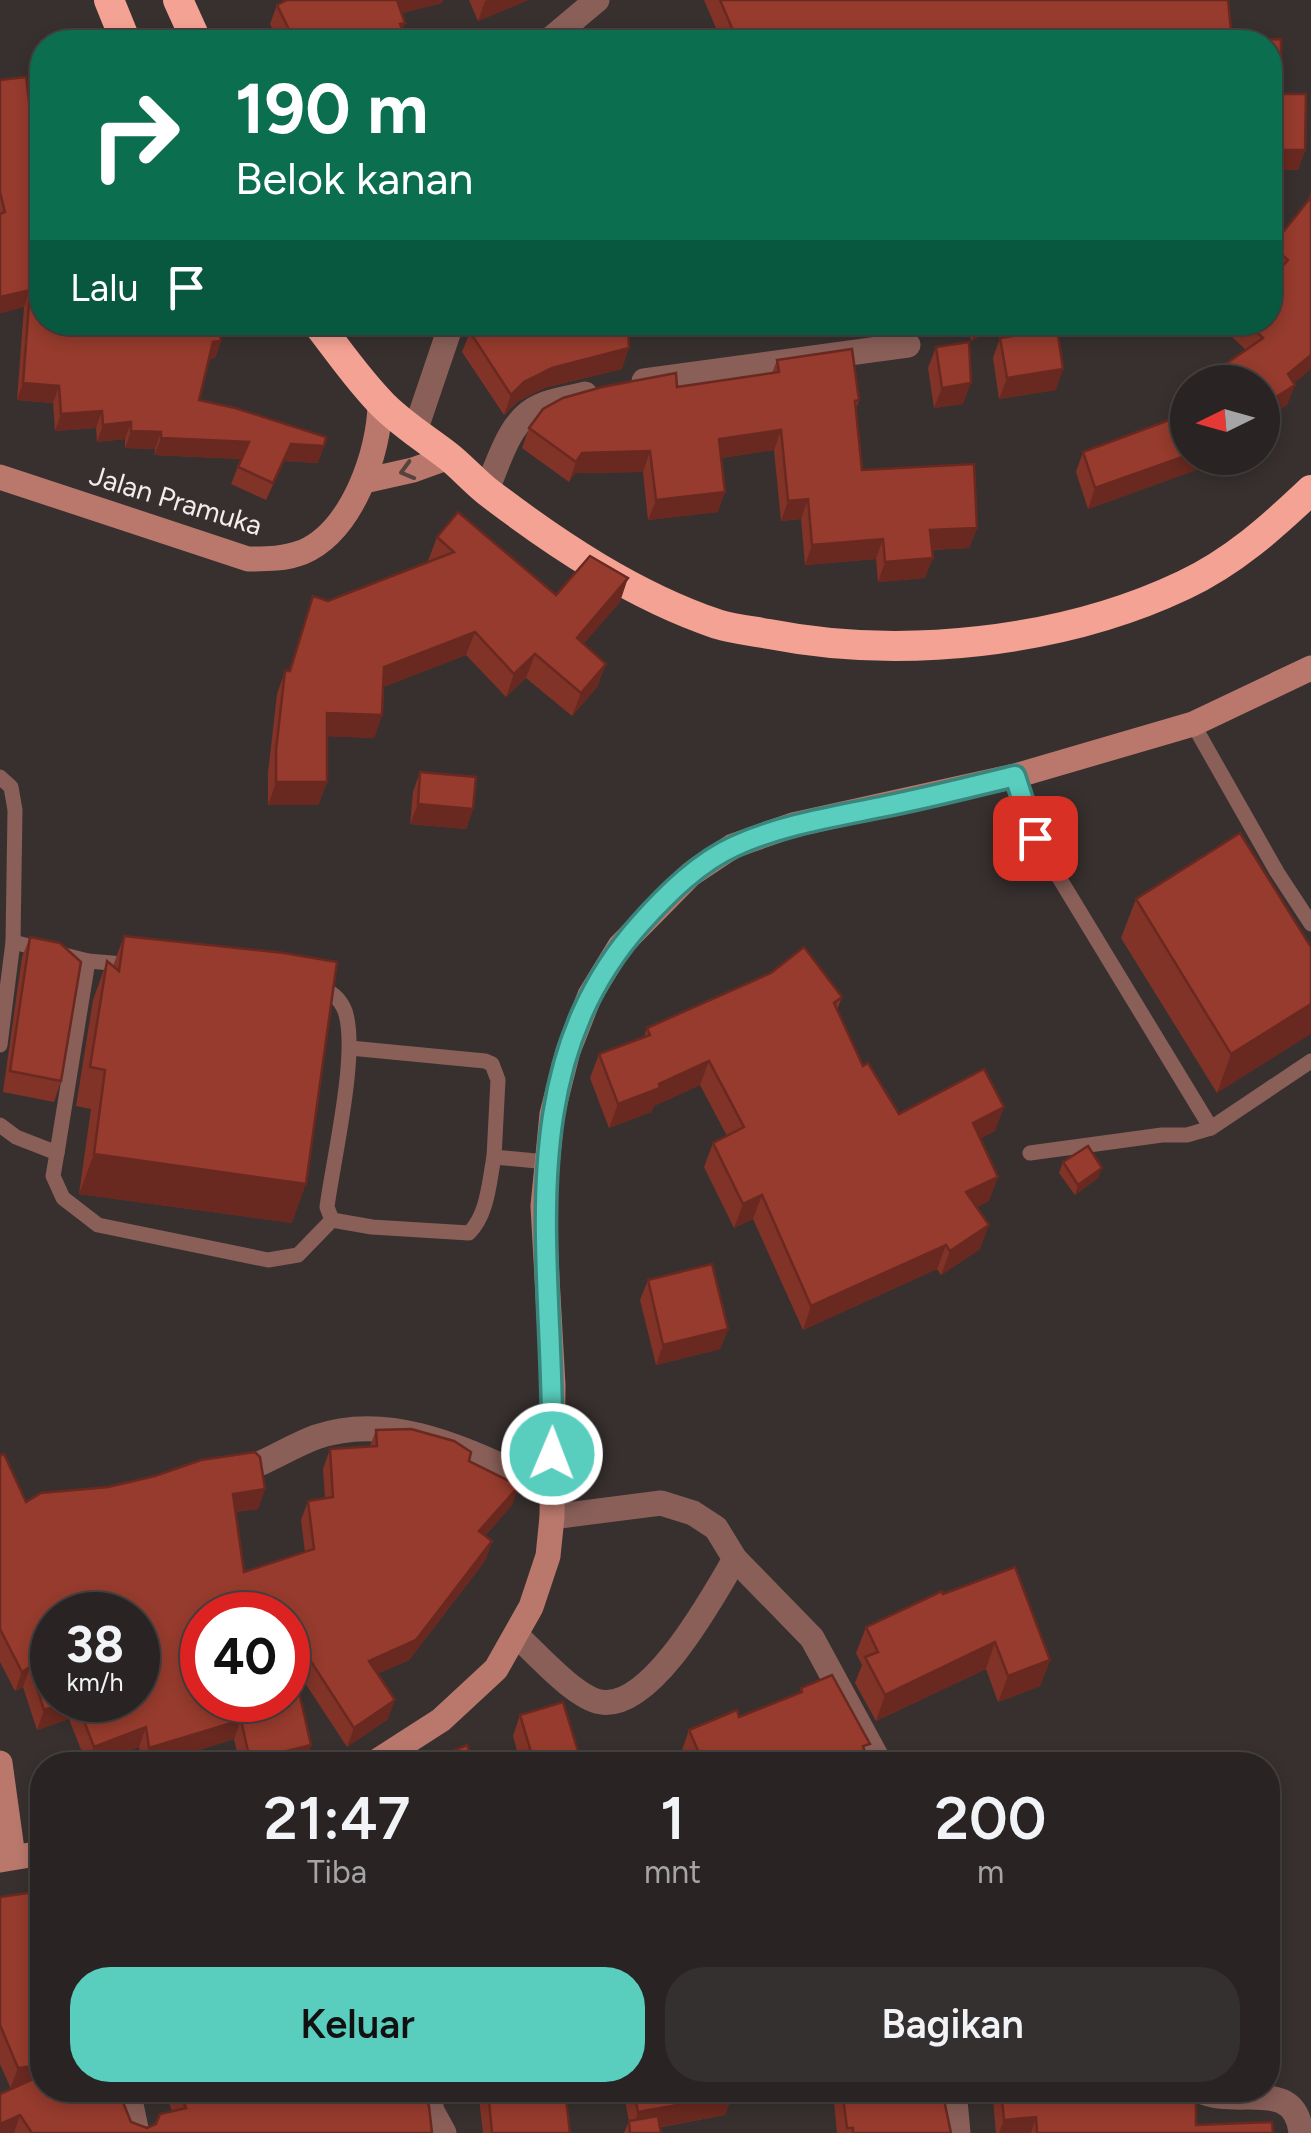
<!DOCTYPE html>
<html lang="id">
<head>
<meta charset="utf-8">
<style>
	body { margin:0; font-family:Figtree,sans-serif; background:#353030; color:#f1f3f6; height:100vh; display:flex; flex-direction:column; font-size:38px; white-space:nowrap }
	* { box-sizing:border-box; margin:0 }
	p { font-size:32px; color:#a5a4a6 }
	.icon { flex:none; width:55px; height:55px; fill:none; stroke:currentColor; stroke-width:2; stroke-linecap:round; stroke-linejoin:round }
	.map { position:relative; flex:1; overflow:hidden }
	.side { position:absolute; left:30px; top:1752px; width:1250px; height:350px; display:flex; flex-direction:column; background:#292423; border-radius:40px; box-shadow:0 5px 15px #0003,0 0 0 2px #454141 }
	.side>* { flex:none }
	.top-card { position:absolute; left:30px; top:30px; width:1252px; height:305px; border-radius:40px; box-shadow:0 5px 15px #0003,0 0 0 2px #454141; background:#0b6e4f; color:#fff; overflow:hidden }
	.needle { width:65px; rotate:265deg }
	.controls { position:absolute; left:1170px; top:365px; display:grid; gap:20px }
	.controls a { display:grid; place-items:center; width:110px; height:110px; border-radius:50%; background:#292423; box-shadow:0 5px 15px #0003,0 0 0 2px #454141; font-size:50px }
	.speed { position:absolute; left:30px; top:1592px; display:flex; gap:20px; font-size:50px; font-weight:700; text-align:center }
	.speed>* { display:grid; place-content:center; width:130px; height:130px; border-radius:50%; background:#292423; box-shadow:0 5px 15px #0003,0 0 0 2px #454141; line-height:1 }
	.speed small { font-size:25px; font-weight:400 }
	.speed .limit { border:15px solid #d22; background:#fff; color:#111 }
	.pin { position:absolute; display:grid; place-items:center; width:85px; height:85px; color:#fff; margin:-42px; border-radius:20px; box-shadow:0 5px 15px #0006 }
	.me { position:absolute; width:110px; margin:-55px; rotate:1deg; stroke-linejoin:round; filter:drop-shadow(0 0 8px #0008) }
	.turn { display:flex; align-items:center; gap:35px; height:210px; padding:0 40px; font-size:45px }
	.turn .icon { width:130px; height:130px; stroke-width:2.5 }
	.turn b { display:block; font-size:70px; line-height:85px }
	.then { display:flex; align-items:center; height:95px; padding:0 40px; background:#0003; gap:20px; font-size:38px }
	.eta { display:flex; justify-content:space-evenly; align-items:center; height:170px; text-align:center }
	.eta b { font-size:60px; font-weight:600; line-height:70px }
	.cta { display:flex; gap:20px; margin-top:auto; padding:20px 40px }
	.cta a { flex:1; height:115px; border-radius:40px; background:#59cebe; color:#111; font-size:40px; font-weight:600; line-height:115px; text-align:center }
	.cta a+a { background:#353030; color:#f1f3f6 }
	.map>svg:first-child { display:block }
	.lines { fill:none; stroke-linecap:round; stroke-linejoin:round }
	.lane { stroke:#895f58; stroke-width:15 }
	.street { stroke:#895f58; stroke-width:25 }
	.secondary { stroke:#ba786c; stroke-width:25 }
	.highway { stroke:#f4a293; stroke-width:30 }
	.wall { fill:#813327; fill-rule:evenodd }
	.shaded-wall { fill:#692920 }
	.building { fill:#963b2d; stroke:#692920; stroke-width:2.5 }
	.oneway { stroke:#58423e }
	.route-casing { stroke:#3a867c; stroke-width:25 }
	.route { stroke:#59cebe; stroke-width:18 }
	.labels { text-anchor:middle; stroke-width:8; stroke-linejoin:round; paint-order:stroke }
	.street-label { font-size:28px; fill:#f1edec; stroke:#37302f }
</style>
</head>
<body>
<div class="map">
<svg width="1311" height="2133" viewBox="0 0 1311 2133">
	<rect width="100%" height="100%" fill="#37302f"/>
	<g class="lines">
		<g class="lane">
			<polyline points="1193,724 1277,872 1311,924"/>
			<polyline points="1015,776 1035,838 1211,1128"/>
			<polyline points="0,777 11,787 15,810 13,942 0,1045"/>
			<polyline points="13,942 88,961 135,965"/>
			<path d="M316 986C329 990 340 998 345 1011 359 1052 333 1160 327 1207L332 1220 372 1227 469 1233C488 1214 489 1182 494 1157"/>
			<polyline points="350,1048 485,1061 492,1064 498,1080 494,1157 547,1162"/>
			<polyline points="0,1125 16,1137 57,1153 53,1176 63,1198 98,1225 268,1260 298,1255 332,1220"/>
			<polyline points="57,1153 88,961"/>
			<polyline points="1030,1153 1162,1135 1187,1135 1211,1128 1311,1061"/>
		</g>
		<g class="street">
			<polyline points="547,42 597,0"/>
			<polyline points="644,381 908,345"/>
			<polyline points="414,434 452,322"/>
			<path d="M486 491C499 463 509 419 540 406 553 400 571 398 585 394"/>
			<path d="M261 1463C279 1455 297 1444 316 1437 397 1409 479 1457 551 1488"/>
			<polyline points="552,1517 661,1503 693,1513 716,1528 735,1559 812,1638 881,1765"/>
			<path d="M516 1635C536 1653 575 1698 601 1702 652 1710 713 1596 735 1559"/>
			<polyline points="128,2090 137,2133"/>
			<polyline points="427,2090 432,2111 444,2133"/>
			<polyline points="954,2090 958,2133"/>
			<path d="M1199 2090C1235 2110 1295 2075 1301 2133"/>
		</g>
		<g class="secondary">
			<path d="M0 477 248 559C267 559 285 559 303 552 352 531 380 452 380 402"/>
			<polyline points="364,481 413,470 449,457"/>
			<polyline points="0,1763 13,1857"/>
			<polyline points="371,1765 441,1720 496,1669 531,1607 548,1556 552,1517 553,1385 543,1206 552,1114 568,1051 590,995 620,946 691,874 733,846 793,825 1015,776 1193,724 1311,668"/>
			<polyline points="0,1860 42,1853"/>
		</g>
		<g class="highway">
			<polyline points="109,0 126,42"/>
			<polyline points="178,0 197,42"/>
			<path d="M316 322C338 350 358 380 383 405 403 425 426 439 448 456 462 467 474 481 488 492 556 544 634 596 717 624 733 629 752 631 769 634 901 660 1062 643 1184 585 1233 562 1272 527 1311 490"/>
		</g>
	</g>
	<g class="wall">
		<polygon points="287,0 443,0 442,3 402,13 403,42 279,42 270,24 277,5"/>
		<polygon points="469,0 528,0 478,21"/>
		<polygon points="704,0 1228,0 1232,40 1281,39 1281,94 1306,94 1305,150 1298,170 1270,170 1270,42 722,42"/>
		<polygon points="0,80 42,322 221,341 215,358 209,359 199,400 318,463 284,461 266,500 231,484 241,459 154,455 155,449 125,448 125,439 97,442 96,428 55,431 53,403 17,400 24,307 0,313"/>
		<polygon points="1311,193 1294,384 1287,405 1262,382 1212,382 1217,370 1246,350 1231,336 1236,322 1270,322 1275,275 1270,271 1270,250 1272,246 1306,203"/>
		<polygon points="497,322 628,322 622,369 544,388 517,402 504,415 462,352 470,332 497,328"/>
		<polygon points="963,322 1003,322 972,341"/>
		<polygon points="1000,338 1056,390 999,399 993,358"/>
		<polygon points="936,347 963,404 934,408 928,368"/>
		<polygon points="777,360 859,400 856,410 862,470 977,528 969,548 932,550 925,578 878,582 876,559 805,565 801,519 781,521 774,450 721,458 718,512 648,520 643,472 575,473 569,482 522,448 529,428 677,387 772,373"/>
		<polygon points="1083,452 1218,462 1088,509 1076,472"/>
		<polygon points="437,537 556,595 620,602 583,644 606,664 597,687 572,716 526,678 506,697 466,655 383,687 382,715 374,738 327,736 327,782 318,805 268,805 268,773 277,694 285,671 289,671 313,596 328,601 430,562 428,561"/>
		<polygon points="420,772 473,809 466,829 410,824 413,792"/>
		<polygon points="1136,899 1311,947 1217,1093 1121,938"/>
		<polygon points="124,936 292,1223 79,1194 91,1109 76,1106 93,1000 107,961 113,966"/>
		<polygon points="30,937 61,1081 54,1102 3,1092 22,957"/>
		<polygon points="842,997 837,1010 863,1066 899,1114 995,1131 980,1138 989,1201 977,1207 980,1249 941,1275 937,1269 803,1330 753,1219 734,1228 704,1167 713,1143 727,1136 700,1085 654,1106 651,1112 609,1128 590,1078 599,1054 644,1037 647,1028"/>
		<polygon points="1063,1162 1098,1178 1075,1195 1059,1173"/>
		<polygon points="648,1280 728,1329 720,1349 656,1365 640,1300"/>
		<path d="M376 1430 469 1461 512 1505 485 1536 492 1541 485 1561 409 1660 377 1674 388 1719 347 1747 292 1663 311 1745 304 1765H240L234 1739 151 1765H141L139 1747 92 1765H87L69 1719 37 1730 23 1687 15 1691 0 1662V1456L26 1502 265 1489 258 1509 236 1512 244 1572 305 1552 301 1520 308 1501 325 1498 323 1469 330 1449 370 1446ZM288 1615V1700H202Z"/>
		<polygon points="943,1594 1050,1660 1040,1686 998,1702 986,1669 876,1721 855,1683 862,1665 856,1653 866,1627"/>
		<polygon points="801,1688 866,1755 685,1758 682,1750 689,1730 739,1717 799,1694"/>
		<polygon points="520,1715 569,1765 521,1765 513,1736"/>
		<polygon points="0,1897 42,2090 147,2128 156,2124 172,2111 164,2090 392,2090 432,2133 0,2133 11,2089 0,2064"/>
		<polygon points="482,2090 565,2090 570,2133 483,2133 479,2098"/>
		<polygon points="623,2090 816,2090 729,2104 725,2115 630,2133 624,2133 629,2121"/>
		<polygon points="828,2090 942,2090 951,2133 837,2133 834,2102 829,2103"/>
		<polygon points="997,2090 1196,2090 1196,2125 1273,2133 996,2133 993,2100"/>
	</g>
	<g class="shaded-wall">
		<polygon points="396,0 443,0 442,3 390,16"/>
		<polygon points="488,0 528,0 478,21 485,1"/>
		<polygon points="405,23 399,39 405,36 403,42 391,42 400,24"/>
		<polygon points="1270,150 1305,150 1298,170 1270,170"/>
		<polygon points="30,290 24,307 0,313 0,297"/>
		<polygon points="412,322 423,322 410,328"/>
		<polygon points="719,322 761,322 758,331 714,334"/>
		<polygon points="978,322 1003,322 972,341"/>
		<polygon points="221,341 215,358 207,359 213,342"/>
		<polygon points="629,348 622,369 544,388 517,402 504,415 511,395 524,382 552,368"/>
		<polygon points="1311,355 1311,369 1285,391 1295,385 1287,405 1262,422 1262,406 1288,374"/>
		<polygon points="1063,369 1056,390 999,399 1007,378"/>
		<polygon points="23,383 59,386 53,403 17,400"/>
		<polygon points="971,383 963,404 934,408 942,388"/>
		<polygon points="102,411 96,428 55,431 61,414"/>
		<polygon points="131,422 125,439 97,442 103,425"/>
		<polygon points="781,430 774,450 712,459 719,439"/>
		<polygon points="131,431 161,432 155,449 125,448"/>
		<polygon points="161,438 249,442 243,459 154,455"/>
		<polygon points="291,444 324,446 318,463 284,461 266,500"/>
		<polygon points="650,451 643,472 575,473 569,482 576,462 582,453"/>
		<polygon points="1188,455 1188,458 1220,458 1218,462 1088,509 1095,488"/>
		<polygon points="725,492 718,512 648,520 656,500"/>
		<polygon points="808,499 801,519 781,521 788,501"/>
		<polygon points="977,528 969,548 923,550 930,530"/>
		<polygon points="883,539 876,559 805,565 812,545"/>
		<polygon points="933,558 925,578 878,582 885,562"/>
		<polygon points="628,578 620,602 568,662 577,638"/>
		<polygon points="475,632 466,655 376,690 384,667"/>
		<polygon points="535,654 526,678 506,697 514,674"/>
		<polygon points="606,664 597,687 572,716 581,693"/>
		<polygon points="327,713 382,715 374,738 319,736"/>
		<polygon points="276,782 327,782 318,805 268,805"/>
		<polygon points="418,804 473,809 466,829 410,824"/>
		<polygon points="1311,1004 1311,1034 1217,1093 1231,1054"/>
		<polygon points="709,1061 700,1085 654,1106 651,1112 609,1128 618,1104 659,1084"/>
		<polygon points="1004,1107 995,1131 965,1147 973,1123"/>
		<polygon points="94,1154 306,1184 292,1223 79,1194"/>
		<polygon points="1102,1168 1098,1178 1075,1195 1078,1185"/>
		<polygon points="998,1177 989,1201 958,1216 966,1192"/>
		<polygon points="762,1195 753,1219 734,1228 743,1204"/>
		<polygon points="989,1225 980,1249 941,1275 950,1251"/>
		<polygon points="946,1245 937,1269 803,1330 811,1306"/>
		<polygon points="728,1329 720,1349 656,1365 663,1345"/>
		<polygon points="519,1486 512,1505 472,1551 479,1531"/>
		<polygon points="265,1489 258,1509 226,1513 233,1494"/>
		<polygon points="492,1541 485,1561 409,1660 362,1681 369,1661"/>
		<polygon points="995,1642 986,1669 876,1721 885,1695"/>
		<polygon points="1050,1660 1040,1686 998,1702 1008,1676"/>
		<polygon points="30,1667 23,1687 15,1691 22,1672"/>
		<polygon points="76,1700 69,1719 37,1730 44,1710"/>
		<polygon points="395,1700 388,1719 347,1747 354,1728"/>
		<polygon points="241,1720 234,1739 151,1765 143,1765 149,1748"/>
		<polygon points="146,1727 139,1747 92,1765 88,1765 94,1747"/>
		<polygon points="311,1745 304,1765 248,1765 250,1760"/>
		<polygon points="42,2065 42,2084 10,2089 18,2068"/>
		<polygon points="729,2090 816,2090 729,2104 725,2115 631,2132 638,2112"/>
		<polygon points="834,2090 838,2090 834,2102 829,2103"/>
		<polygon points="20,2115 14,2133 0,2133 0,2124"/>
		<polygon points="1036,2117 1031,2133 999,2133 1004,2120"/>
	</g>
	<g class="building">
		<polygon points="287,0 397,0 405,23 400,24 405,36 391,42 295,42 277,5"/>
		<polygon points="720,0 1228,0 1232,40 1281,39 1281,94 1306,94 1305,150 1270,150 1270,42 738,42"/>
		<polygon points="26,77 33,133 42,131 42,322 218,322 221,341 213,342 199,400 235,408 326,437 324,446 291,444 273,483 238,467 249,442 161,438 161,432 131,431 131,422 103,425 102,411 61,414 59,386 23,383 30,290 0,297 0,214 5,212 0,192 0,80"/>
		<polygon points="1311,197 1311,355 1288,374 1295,385 1262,406 1262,382 1226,382 1217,370 1263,338 1247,322 1270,322 1270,280 1288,260 1272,246"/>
		<polygon points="505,322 628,322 629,348 552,368 524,382 511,395 470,332 505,327"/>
		<polygon points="1057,329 1063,369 1007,378 1000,338"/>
		<polygon points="969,342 971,383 942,388 936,347"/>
		<polygon points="852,349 859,400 855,401 862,470 974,464 977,528 930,530 933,558 885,562 883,539 812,545 808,499 788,501 781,430 719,439 725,492 656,500 650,451 582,453 576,462 529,428 543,409 563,398 602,387 676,373 677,387 779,372 777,360"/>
		<polygon points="1188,413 1188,455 1095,488 1083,452"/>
		<polygon points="458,512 556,595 590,556 628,578 577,638 606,664 581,693 535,654 514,674 475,632 384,667 382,715 327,713 327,782 276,782 276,750 285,671 290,671 313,596 328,601 454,552 437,537"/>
		<polygon points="420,772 476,777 473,809 418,804"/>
		<polygon points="1240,833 1311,947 1311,1004 1231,1054 1136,899"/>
		<polygon points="124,936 284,953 337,962 306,1184 94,1154 105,1070 90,1067 107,961 119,971"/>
		<polygon points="30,937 60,943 81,962 61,1081 10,1071"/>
		<polygon points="804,947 842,997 834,1003 863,1066 868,1063 899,1114 984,1069 1004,1107 973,1123 998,1177 966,1192 989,1225 950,1251 946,1245 811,1306 762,1195 743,1204 713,1143 744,1127 709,1061 659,1084 660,1088 618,1104 599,1054 650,1035 647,1028 771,973"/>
		<polygon points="1088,1146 1102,1168 1078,1185 1063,1162"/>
		<polygon points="712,1264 728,1329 663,1345 648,1280"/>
		<polygon points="411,1429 454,1441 471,1452 469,1461 519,1486 479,1531 492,1541 416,1640 369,1661 395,1700 354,1728 288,1626 288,1615 202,1615 202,1700 288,1700 288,1643 311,1745 250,1760 241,1720 149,1748 146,1727 94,1747 76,1700 138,1700 138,1615 52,1615 52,1700 74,1700 44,1710 30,1667 22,1672 0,1629 0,1456 4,1454 26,1502 41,1493 108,1487 155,1476 201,1460 255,1452 260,1457 265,1489 233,1494 244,1572 314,1549 308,1501 333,1497 330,1449 377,1446 376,1430"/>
		<polygon points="1015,1567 1050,1660 1008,1676 995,1642 885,1695 865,1657 878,1652 866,1627 942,1591 943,1594"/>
		<polygon points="832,1675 870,1744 863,1746 869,1765 663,1765 699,1753 689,1730 737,1710 739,1717 802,1692 801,1688"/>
		<polygon points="563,1702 581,1761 569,1765 535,1765 520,1715"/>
		<polygon points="467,1745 475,1765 419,1765"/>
		<polygon points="42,1891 42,2065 18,2068 0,2025 0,1897"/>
		<polygon points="42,2075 42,2090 118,2090 131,2122 147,2128 156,2124 160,2114 186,2108 179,2090 392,2090 392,2092 423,2090 429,2106 432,2133 32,2133 20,2115 0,2124 0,2094"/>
		<polygon points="488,2090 565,2090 570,2133 492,2133"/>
		<polygon points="634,2090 732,2090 733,2095 638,2112"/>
		<polygon points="842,2090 942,2090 951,2133 853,2133 853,2128 847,2128"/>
		<polygon points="1001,2090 1196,2090 1196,2125 1272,2122 1273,2133 1037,2133 1036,2117 1004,2120"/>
		<polygon points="658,2116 661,2133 630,2133 629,2121"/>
	</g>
	<defs><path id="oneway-chevron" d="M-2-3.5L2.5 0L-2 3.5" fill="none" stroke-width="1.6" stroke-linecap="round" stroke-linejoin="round" transform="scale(2.5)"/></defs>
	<use class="oneway" href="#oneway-chevron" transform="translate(407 471) rotate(164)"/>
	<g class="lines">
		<g class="route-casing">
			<path id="route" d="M552 1454C556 1270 505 1074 641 923 667 894 699 862 735 846 781 825 832 817 881 807 926 798 970 787 1015 776L1035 838"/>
		</g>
		<use href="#route" class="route"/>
	</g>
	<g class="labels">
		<g class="street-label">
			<text transform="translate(176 500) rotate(17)" y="10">Jalan Pramuka</text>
		</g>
	</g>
</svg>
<div class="controls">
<a><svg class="needle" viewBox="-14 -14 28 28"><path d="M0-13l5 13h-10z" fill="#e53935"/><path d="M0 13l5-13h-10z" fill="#a5a4a6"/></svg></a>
</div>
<div class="speed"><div>38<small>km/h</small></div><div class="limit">40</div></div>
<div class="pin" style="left:1035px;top:838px;background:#d93025"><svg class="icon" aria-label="arrive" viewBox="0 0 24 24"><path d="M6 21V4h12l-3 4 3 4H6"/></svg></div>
<svg class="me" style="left:552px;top:1454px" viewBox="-20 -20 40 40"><circle r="17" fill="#59cebe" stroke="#fff" stroke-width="3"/><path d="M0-11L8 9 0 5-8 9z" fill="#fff"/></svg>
<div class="top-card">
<div class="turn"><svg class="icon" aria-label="right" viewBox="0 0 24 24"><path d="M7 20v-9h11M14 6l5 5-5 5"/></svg><div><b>190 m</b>Belok kanan</div></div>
<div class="then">Lalu<svg class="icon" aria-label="arrive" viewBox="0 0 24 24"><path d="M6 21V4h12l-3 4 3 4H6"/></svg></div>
</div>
<section class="side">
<div class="eta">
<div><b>21:47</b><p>Tiba</p></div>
<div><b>1</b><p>mnt</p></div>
<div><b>200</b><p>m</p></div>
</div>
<div class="cta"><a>Keluar</a><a>Bagikan</a></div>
</section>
</div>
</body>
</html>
